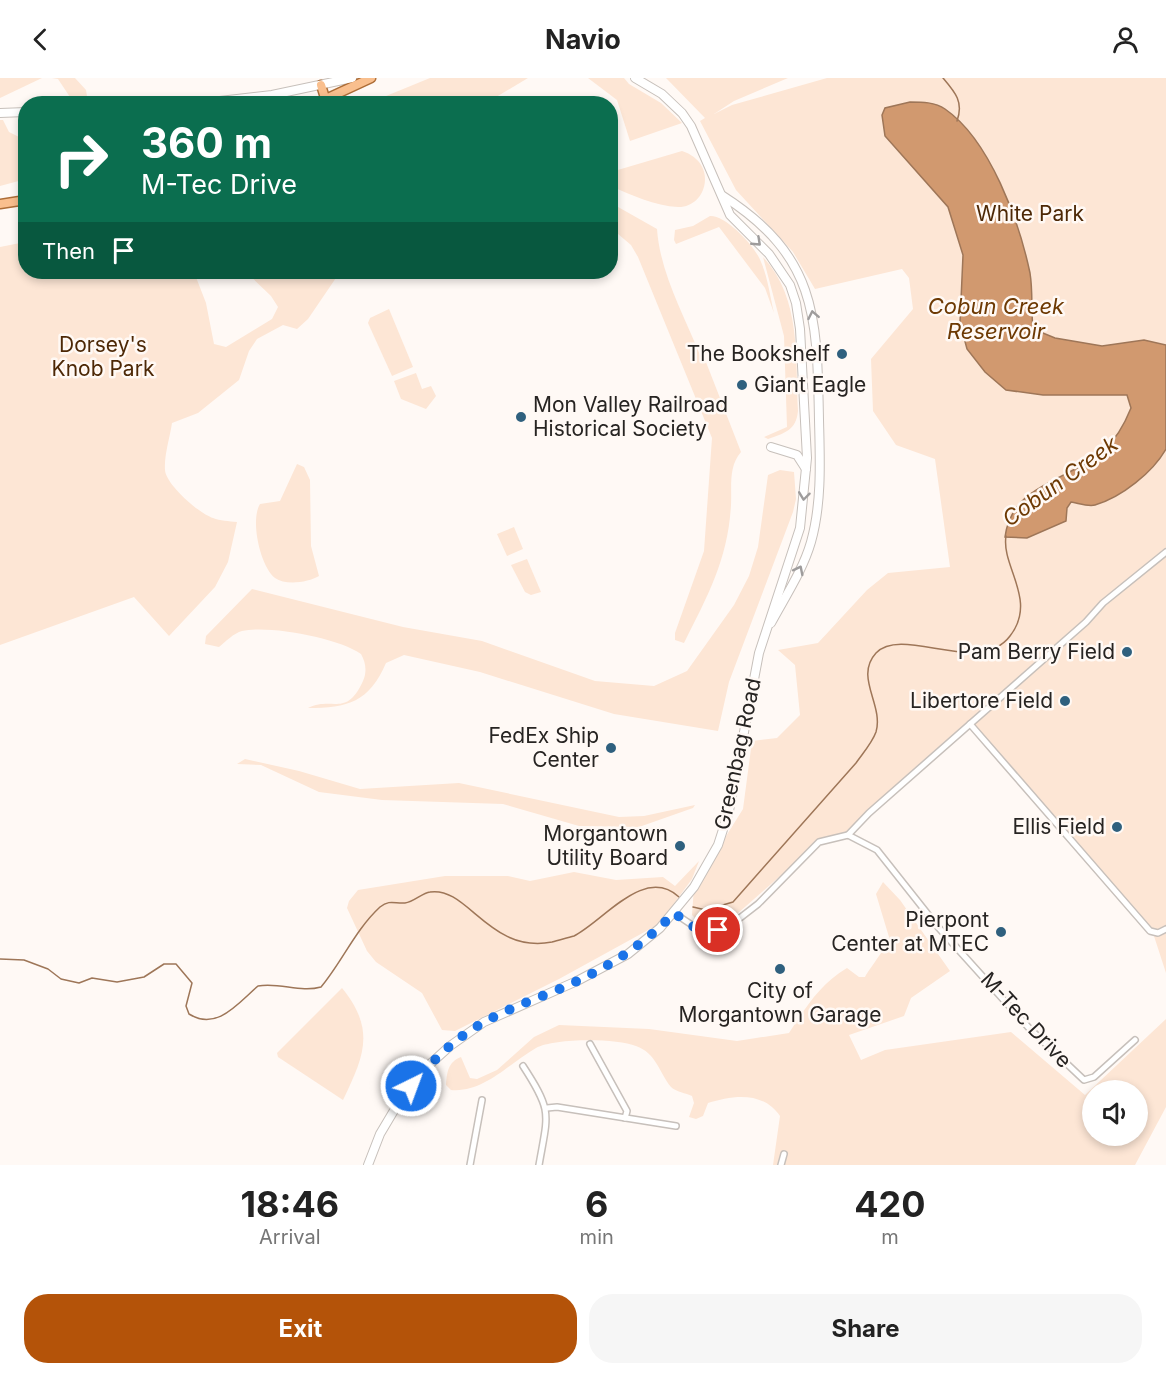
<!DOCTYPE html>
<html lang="en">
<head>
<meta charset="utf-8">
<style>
	body { margin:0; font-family:Inter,sans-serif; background:#f6f6f6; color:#222; height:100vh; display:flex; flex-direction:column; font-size:22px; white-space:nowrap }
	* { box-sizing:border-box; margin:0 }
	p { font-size:20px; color:#767676 }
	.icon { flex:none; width:33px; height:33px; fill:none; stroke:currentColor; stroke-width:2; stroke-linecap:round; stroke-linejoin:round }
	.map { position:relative; height:1087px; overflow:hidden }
	.panel { display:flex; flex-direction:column; background:#fff; flex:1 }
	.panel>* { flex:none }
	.banner { position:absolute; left:18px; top:18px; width:600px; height:183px; border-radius:24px; box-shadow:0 3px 9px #0003; background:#0b6e4f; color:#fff; overflow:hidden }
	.tools { position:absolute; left:1082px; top:1002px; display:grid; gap:12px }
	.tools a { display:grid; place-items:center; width:66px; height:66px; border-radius:50%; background:#fff; box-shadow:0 3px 9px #0003; font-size:30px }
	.pin { position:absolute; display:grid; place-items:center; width:51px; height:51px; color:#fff; margin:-26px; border:3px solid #fff; border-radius:50%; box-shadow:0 2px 6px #0007 }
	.me { position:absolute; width:66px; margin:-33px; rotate:42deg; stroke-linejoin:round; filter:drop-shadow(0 0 4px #0008) }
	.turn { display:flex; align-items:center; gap:21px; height:126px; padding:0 24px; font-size:27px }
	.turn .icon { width:78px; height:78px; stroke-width:2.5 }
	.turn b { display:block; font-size:42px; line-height:51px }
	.then { display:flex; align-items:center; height:57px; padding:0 24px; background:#0003; gap:12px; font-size:22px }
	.eta { display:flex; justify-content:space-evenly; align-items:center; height:102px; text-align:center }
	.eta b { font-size:36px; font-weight:700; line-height:42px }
	.cta { display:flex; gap:12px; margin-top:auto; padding:12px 24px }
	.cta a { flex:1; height:69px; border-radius:24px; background:#b45309; color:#fff; font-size:24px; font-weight:700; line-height:69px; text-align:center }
	.cta a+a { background:#f6f6f6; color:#222 }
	header { display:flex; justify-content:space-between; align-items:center; height:78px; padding:0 24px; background:#fff; font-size:27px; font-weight:700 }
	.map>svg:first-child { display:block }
	.green { fill:#fde6d5; fill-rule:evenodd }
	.water { fill:#d1996f; stroke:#9e7658; stroke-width:1.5 }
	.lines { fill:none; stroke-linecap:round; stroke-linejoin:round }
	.stream { stroke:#9e7658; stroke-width:1.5 }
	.minor-casing { stroke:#c7c0bb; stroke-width:8 }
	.secondary-casing { stroke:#c7c0bb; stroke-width:10 }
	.primary-casing { stroke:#ad6d37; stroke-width:11 }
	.minor { stroke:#fff; stroke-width:5 }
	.secondary { stroke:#fff; stroke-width:8 }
	.primary { stroke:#f9bf8e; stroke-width:8 }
	.oneway { stroke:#9e9c9c }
	.route { stroke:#1a73e8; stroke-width:10; stroke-dasharray:0 18 }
	.poi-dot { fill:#2f607e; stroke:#fff9f5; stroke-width:2 }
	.labels { text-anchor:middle; stroke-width:5; stroke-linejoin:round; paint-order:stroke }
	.park-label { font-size:21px; fill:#4d2806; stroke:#fff9f5 }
	.poi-label { font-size:21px; fill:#272422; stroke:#fff9f5; text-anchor:end }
	.street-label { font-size:21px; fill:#272422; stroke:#fff9f5 }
	.water-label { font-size:22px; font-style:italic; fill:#6d3903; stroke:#fff9f5 }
</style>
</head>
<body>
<header><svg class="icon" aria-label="back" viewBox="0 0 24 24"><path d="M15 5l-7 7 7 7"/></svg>Navio<svg class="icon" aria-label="person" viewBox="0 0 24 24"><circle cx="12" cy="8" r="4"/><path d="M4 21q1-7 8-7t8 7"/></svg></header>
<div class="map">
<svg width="1166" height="1087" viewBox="0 0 1166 1087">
	<rect width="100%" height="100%" fill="#fff9f5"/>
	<g class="green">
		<polygon points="0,0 42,0 0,20"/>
		<polygon points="52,0 75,0 86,12 88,25 74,25 58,1"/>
		<polygon points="430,0 528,0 486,25 369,25"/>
		<polygon points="588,0 624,0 629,6 661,25 682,45 630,63 617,22"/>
		<path d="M666 0H788L734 23 714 36 732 27 827 0H1166V895L1153 855 970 646 848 757 819 764 729 843C713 848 704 850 692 837L694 809 743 731 752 663 777 660 800 637 795 587 778 572 818 565 867 512 888 495 950 489 935 381 896 367 873 333 871 281 913 231 909 200 902 191 815 211 793 174 736 112 700 43 705 40Z"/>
		<polygon points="0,42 3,42 9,54 25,62 26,101 0,108"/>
		<path d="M682 73C719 85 707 130 678 129 655 128 631 117 611 108V94Z"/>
		<path d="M611 125 657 151C660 195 684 237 700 277L704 279 741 374C728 389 732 409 731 427 728 481 708 517 684 565L675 562V555L704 473 712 360 638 179 631 167 611 150Z"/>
		<path d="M710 138C726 137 756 169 761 184 768 200 770 218 774 235L765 210 719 149 676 166 674 162 675 152 693 148Z"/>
		<path d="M25 164 26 194H194L206 225 214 266 226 269 272 241 278 229 271 218 246 194H340L308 241 297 251 283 247 257 261 249 273 239 302 198 335 172 345C170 359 164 377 165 392 166 407 200 436 213 440 220 443 229 443 237 444L228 484 215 509 169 558 134 519 0 567V169Z"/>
		<path d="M763 179C802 221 795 280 798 333 796 353 784 355 768 361L764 359 787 349 784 258Z"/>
		<polygon points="389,231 413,289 392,298 368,245 370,240"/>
		<polygon points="416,295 422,311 431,308 436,318 426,331 401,321 394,303"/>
		<path d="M297 386 304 389 310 402 311 468 319 498C309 504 286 508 275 500 260 488 250 442 260 426L280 423Z"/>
		<path d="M780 392 794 394 796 421 793 434 729 604 718 653 614 636 480 594 404 577 386 585C369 624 348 630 308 630 333 618 346 640 363 603 367 594 366 585 361 576 339 560 269 547 242 553 234 555 225 564 219 569L205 566 206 558 252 511 403 549 482 563 595 603 654 608 687 593 734 527 749 498 758 469 768 397Z"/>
		<polygon points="514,449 523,471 507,478 497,456"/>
		<polygon points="527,481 541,514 531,517 525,514 511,487"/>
		<polygon points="245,681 299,693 360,711 459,705 619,739 644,738 695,727 693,730 639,749 579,748 503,726 382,722 319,714 261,687 237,686"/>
		<polygon points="699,783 692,801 659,846 559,901 455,953 442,952 422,915 376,884 367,873 347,830 349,823 358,812 445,798 508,798 530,803 574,794 616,802 663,799 675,808"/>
		<path d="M883 804 900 822 950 893 911 920 904 938 849 957 861 982 885 972 1011 954 1085 1017 1166 941V1029L1135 1087H773L780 1038C763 1013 733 1017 708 1025L703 1038 696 1041 689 1039 694 1025 692 1018C686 1015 676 1014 671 1009 659 994 656 975 636 968 616 960 554 960 536 970 508 986 484 1015 451 1012L446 1007C447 994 448 984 461 979L470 1000 477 1001 497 992 534 959 559 947 649 951 737 963 789 955C806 929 820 906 847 890L859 899H865C871 888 888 868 889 859L876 816ZM1092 1012H1137V1058H1092Z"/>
		<path d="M342 910C376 952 364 978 343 1022L278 979 277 975Z"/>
	</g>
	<path class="water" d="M910 24C922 24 935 24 945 31 990 62 1019 143 1030 195 1033 213 1031 233 1033 251L1055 260 1102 268 1144 262 1166 267V371C1153 394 1122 419 1095 427 1088 429 1078 425 1071 424L1067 430 1066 443 1027 460 1005 459C1012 405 1068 404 1104 372 1116 361 1125 345 1131 330L1127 317H1043L1006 312 985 294 967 271 960 245 963 177 948 129 885 58 882 37 885 30Z"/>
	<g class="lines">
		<g class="stream">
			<path d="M943 0C955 14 964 24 957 43"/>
			<path d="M693 829 706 832 733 824 856 685C863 675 872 665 876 654 884 627 854 599 876 575 903 547 979 599 1010 558 1038 522 1001 489 1006 458"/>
			<path d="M0 881 24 882 48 891 61 901 79 905 92 900 117 904 144 899 164 886H176L192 905 186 928 189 936C217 954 239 924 258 908 280 904 300 915 321 909 342 884 355 852 380 829 390 821 395 826 405 825 414 824 422 815 430 814 468 808 489 876 552 864 559 862 567 860 574 858 604 843 644 787 679 819"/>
		</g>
		<g class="minor-casing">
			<g id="minor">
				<polyline points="970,646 1150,853 1158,855 1166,851"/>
				<polyline points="848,757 869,735 1086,544 1103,525 1166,474"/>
				<polyline points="674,835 695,849 705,852 727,850 758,826 819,764 848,757 877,772 938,849 1029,950 1084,1002 1094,999 1135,962"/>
				<polyline points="590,966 627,1033 625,1040"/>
				<path d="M523 988C553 1034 548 1035 539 1087"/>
				<polyline points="547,1030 557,1029 676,1048"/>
				<polyline points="470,1087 482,1022"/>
				<polyline points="781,1087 784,1076"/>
			</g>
		</g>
		<g class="secondary-casing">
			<g id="secondary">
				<polyline points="194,26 272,17 352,0"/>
				<polyline points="0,35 26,34"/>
				<path d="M723 118C818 179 817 240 819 342 820 382 822 425 811 464 803 492 785 519 771 545"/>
				<polyline points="771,369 797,377 806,391"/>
				<polyline points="368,1087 380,1056 402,1019 429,987 450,968 484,944 577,903 628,876 660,850 694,809 718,767 729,733 759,575 800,450 807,380 800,251 796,225 790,207 769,176 730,137 691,48 682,35 662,16 635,0"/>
			</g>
		</g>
		<g class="primary-casing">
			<g id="primary">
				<polyline points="321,7 325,20"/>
				<polyline points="315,26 371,0"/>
				<polyline points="0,126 26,122"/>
			</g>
		</g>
		<use href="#minor" class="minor"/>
		<use href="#secondary" class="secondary"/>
		<use href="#primary" class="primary"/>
	</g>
	<defs><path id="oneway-chevron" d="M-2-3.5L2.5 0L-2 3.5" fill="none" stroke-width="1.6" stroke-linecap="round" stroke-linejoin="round" transform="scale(1.5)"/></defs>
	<g class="oneway">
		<use href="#oneway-chevron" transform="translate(757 164) rotate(43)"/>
		<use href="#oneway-chevron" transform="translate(813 237) rotate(-101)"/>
		<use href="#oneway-chevron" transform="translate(804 418) rotate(97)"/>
		<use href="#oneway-chevron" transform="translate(799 492) rotate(-63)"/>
	</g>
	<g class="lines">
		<path class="route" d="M411 1008C428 988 446 969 468 954 495 936 525 925 555 913 600 894 640 871 674 835L694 849 718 852"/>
	</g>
	<g class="poi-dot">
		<circle cx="842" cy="276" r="6"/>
		<circle cx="742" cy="307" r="6"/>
		<circle cx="521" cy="339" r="6"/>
		<circle cx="1127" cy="574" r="6"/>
		<circle cx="1065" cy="623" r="6"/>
		<circle cx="611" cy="670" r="6"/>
		<circle cx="1117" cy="749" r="6"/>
		<circle cx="680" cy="768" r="6"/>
		<circle cx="1001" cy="854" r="6"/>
		<circle cx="780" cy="891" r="6"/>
	</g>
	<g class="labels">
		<g class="park-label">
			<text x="1030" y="143">White Park</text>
			<text x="103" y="274">Dorsey's<tspan x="103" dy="24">Knob Park</tspan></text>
		</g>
		<g class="poi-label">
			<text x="830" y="283">The Bookshelf</text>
			<text x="754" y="314" text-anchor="start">Giant Eagle</text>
			<text x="533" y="334" text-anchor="start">Mon Valley Railroad<tspan x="533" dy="24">Historical Society</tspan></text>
			<text x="1115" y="581">Pam Berry Field</text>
			<text x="1053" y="630">Libertore Field</text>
			<text x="599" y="665">FedEx Ship<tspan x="599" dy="24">Center</tspan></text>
			<text x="1105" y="756">Ellis Field</text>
			<text x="668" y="763">Morgantown<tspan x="668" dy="24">Utility Board</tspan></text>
			<text x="989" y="849">Pierpont<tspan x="989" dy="24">Center at MTEC</tspan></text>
			<text x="780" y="920" text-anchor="middle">City of<tspan x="780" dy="24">Morgantown Garage</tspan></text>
		</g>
		<g class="street-label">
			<text transform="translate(738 676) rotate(-78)" y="7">Greenbag Road</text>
			<text transform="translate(1026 942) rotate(47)" y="7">M-Tec Drive</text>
		</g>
		<g class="water-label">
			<text x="996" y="236">Cobun Creek<tspan x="996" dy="25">Reservoir</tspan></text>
			<text transform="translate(1060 403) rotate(-36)" y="8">Cobun Creek</text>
		</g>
	</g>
</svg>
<div class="tools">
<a><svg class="icon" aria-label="sound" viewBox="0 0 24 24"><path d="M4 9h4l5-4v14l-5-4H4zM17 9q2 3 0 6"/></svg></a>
</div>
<div class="pin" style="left:718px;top:852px;background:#d93025"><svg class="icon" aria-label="arrive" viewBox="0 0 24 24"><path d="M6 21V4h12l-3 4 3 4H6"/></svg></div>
<svg class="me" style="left:411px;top:1008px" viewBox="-20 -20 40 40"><circle r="17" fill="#1a73e8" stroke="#fff" stroke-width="3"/><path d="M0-11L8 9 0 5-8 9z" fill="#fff"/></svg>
<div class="banner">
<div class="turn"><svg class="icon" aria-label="right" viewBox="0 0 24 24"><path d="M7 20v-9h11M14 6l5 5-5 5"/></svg><div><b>360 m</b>M-Tec Drive</div></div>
<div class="then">Then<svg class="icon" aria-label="arrive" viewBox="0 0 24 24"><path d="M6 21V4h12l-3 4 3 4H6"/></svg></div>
</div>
</div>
<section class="panel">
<div class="eta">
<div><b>18:46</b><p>Arrival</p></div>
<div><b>6</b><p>min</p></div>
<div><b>420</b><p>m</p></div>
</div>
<div class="cta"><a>Exit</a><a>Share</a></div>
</section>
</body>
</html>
